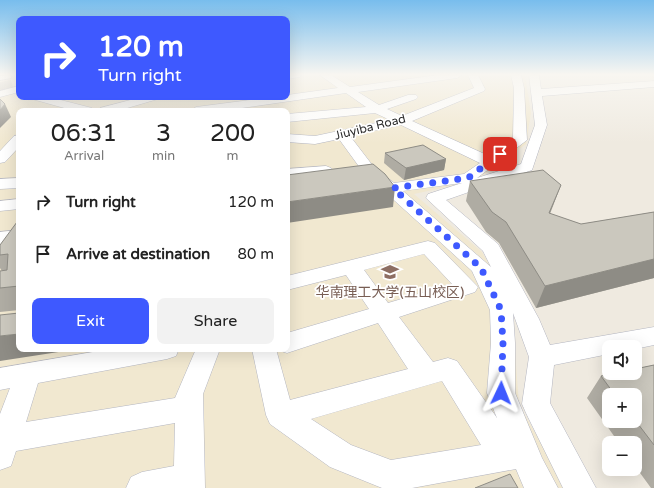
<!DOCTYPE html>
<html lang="en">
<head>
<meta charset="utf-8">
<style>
	body { margin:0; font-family:"Varela Round","Noto Sans SC",sans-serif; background:#f2f2f2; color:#222; height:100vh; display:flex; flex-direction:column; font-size:15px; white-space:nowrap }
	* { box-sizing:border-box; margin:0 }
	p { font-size:13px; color:#767676 }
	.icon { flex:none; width:22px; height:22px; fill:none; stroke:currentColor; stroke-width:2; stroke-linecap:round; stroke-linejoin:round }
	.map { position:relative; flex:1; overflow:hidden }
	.sheet { position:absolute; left:16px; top:108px; width:274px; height:244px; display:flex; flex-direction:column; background:#fff; border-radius:8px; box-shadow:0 4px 16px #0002 }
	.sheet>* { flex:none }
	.guide { position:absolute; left:16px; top:16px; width:274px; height:84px; border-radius:8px; box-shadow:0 4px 16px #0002; background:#3e59ff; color:#fff; overflow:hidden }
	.fabs { position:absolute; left:602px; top:340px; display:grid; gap:8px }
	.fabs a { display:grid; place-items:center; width:40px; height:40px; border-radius:8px; background:#fff; box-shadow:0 4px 16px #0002; font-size:20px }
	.pin { position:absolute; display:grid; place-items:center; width:34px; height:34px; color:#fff; margin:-17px; border-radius:8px; box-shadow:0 2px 6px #0006 }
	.me { position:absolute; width:44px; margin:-22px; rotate:2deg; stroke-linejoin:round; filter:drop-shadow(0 0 3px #0008) }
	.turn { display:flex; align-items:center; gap:14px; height:84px; padding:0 16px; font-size:18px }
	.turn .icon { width:52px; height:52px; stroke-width:2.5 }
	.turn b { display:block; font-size:28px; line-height:34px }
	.eta { display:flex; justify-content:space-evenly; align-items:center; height:68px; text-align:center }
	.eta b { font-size:24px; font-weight:600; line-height:28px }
	.cta { display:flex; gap:8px; margin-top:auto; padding:8px 16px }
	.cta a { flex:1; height:46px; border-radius:8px; background:#3e59ff; color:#fff; font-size:16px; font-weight:600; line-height:46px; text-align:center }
	.cta a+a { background:#f2f2f2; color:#222 }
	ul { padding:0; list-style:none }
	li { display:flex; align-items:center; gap:12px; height:52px; padding:0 16px }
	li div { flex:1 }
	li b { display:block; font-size:15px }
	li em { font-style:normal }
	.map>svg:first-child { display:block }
	.education { fill:#f1e8d0; fill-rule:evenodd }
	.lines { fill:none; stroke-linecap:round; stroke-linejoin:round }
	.secondary-tunnel { stroke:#c8c4bc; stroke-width:13; stroke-dasharray:13 6; stroke-linecap:butt }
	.lane-casing { stroke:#b4b6c1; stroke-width:2 }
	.street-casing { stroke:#b4b6c1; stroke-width:1 }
	.lane { fill:#fff; fill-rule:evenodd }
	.street { fill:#fff; fill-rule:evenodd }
	.wall { fill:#afaca3; fill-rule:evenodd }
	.shaded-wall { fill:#8e8c85 }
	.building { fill:#cbc8be; stroke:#8e8c85 }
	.route { stroke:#3e59ff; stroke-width:7; stroke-dasharray:0 12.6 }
	.labels { text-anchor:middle; stroke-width:3.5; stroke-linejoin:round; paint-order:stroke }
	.far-street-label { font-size:12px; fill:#2e2e2e; stroke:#fff }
	.education-label { font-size:14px; fill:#785e54; stroke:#fff }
</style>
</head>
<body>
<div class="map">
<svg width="654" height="488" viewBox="0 0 654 488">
	<rect width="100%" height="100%" fill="#efeae0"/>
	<path class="education" d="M0 75H19V97H287V75H525L531 113 526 144 475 181 414 194 482 252 505 292 514 337 519 405 567 488H0ZM19 111H287V349H19Z"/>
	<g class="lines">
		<polyline class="secondary-tunnel" points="0,89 19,84"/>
		<g class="lane-casing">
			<polygon id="lane" points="9,75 11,76 11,78 0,80 0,76"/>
		</g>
		<g class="street-casing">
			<g id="street">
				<polygon points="287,75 302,75 300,77 287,79"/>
				<path d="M320 75H331L350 87 438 75H462L457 78 358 92 379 105 408 95H416L418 97 416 99 387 109 402 116 474 88 468 75H478L485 89 484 91 412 121 489 156 513 139 514 88 511 75H521L524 88 527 140 477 178 521 164 535 125 529 75H539L541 89 654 81V87L542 96 547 125 532 170 446 200 498 244 539 319 550 345 654 327V345L635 349V347H609V354L554 365 550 403 596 488H563L526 413 522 404 529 357 513 313 515 343V393L542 458 558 488H524L516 469 412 488H382L330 467 270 424 266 415 252 349H276L290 400 408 369 378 323 287 353 278 350 287 349V333L369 309 346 275 287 290V276L428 241 435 243 478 287 475 292 399 317 433 362 448 358 457 361 497 418 487 393 491 343 490 310 472 271 363 172 339 139 315 144 287 142V134L315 136 390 120 375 113 287 122V114L366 107 346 93 221 111H190L196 107 273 97H287V95L338 88ZM401 125 480 163 464 174 394 183 373 166 350 136ZM462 183 428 194 426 198 483 251 491 267 403 191ZM424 254 452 284 388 303 364 270ZM442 381 481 445 391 460 351 445 311 419Z"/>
				<polygon points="19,86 19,92 0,97 0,91"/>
				<polygon points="30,97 49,97 92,108 94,111 75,111 32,99"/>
				<polygon points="142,97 160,97 158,99 117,111 98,111 100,108"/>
				<polygon points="19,135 19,147 5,162 0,163 0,151 14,136"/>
				<polygon points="326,166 331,168 334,171 331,174 287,179 287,169"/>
				<polygon points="19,178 19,188 0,189 0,179"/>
				<polygon points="19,199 19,209 0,211 0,201"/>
				<polygon points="19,230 19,242 0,244 0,232"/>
				<polygon points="110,349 179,349 176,356 167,359 38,383 26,422 175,398 196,349 220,349 203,394 205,488 126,488 131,477 142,472 174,466 175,423 16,451 11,466 0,470 0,414 10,388 0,390 0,368"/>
			</g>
		</g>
		<use href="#lane" class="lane"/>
		<use href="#street" class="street"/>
	</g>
	<g class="wall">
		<polygon points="385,153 446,159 444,170 404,180 384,163"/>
		<polygon points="470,181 561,185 550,214 581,224 654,212 654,278 536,308 499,243 486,232 466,201"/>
		<polygon points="19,222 19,310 0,312 0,271 2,271 0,268 0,245"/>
		<path d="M654 365V488H651L635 466V443H619L587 398 601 376ZM609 395H635V421H609Z"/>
	</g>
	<g class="shaded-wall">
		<polygon points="5,104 11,117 0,128 0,110"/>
		<polygon points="446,159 444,170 404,180 406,168"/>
		<polygon points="561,185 553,205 541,234 549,213"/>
		<polygon points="395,187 393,207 287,223 287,202"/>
		<polygon points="654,259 654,278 536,308 545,286"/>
		<polygon points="19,334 19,349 78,349 0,361 0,336"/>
	</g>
	<g class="building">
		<polygon points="0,99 5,104 0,110"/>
		<polygon points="423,145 446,159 406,168 385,153"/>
		<polygon points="373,164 385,174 395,187 287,202 287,175"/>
		<polygon points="543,170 561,185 549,213 581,224 654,212 654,259 545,286 506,222 492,212 470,181"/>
		<polygon points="17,222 19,222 19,286 0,288 0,271 7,270 8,254 0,255 0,245"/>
		<polygon points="19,313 19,334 0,336 0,315"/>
		<polygon points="654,365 654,445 635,420 635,395 615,395 601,376 616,373 635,373 635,369"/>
		<polygon points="510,474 518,488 475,488"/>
	</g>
	<linearGradient id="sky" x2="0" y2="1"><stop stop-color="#78bded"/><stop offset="0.52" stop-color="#f8f6f1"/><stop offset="1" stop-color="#f8f6f1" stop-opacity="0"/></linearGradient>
	<rect width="654" height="143" fill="url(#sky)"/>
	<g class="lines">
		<polyline class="route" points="500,154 468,178 393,188 481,268 501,310 503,343 501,393"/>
	</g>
	<defs>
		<g id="university-bare" transform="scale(1.38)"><path d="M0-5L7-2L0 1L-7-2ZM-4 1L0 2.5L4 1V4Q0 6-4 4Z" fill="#8d6e63" stroke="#fff" stroke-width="2.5" paint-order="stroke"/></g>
	</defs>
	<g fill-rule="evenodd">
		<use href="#university-bare" x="390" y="272"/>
	</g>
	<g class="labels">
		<g class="far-street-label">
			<text transform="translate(370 127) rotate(-14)" y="4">Jiuyiba Road</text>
		</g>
		<g class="education-label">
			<text x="390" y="297">华南理工大学(五山校区)</text>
		</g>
	</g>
</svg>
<div class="fabs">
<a><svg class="icon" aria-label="sound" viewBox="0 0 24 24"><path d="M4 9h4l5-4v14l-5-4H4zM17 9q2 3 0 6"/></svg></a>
<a>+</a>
<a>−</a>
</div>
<div class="pin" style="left:500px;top:154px;background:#d93025"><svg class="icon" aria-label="arrive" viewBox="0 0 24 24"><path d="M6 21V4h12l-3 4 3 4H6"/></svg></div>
<svg class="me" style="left:501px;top:393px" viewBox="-20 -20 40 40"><path d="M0-17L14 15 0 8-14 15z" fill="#3e59ff" stroke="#fff" stroke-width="4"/></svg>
<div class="guide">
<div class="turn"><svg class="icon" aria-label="right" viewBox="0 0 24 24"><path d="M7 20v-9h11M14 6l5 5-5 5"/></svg><div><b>120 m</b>Turn right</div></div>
</div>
<section class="sheet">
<div class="eta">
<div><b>06:31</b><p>Arrival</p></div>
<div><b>3</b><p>min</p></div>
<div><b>200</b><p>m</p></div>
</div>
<ul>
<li><svg class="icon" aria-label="right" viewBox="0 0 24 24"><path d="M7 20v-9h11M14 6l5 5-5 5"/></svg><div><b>Turn right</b></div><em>120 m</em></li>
<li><svg class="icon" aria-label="arrive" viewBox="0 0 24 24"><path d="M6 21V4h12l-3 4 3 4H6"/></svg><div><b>Arrive at destination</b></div><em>80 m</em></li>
</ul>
<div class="cta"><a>Exit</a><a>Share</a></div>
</section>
</div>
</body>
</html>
